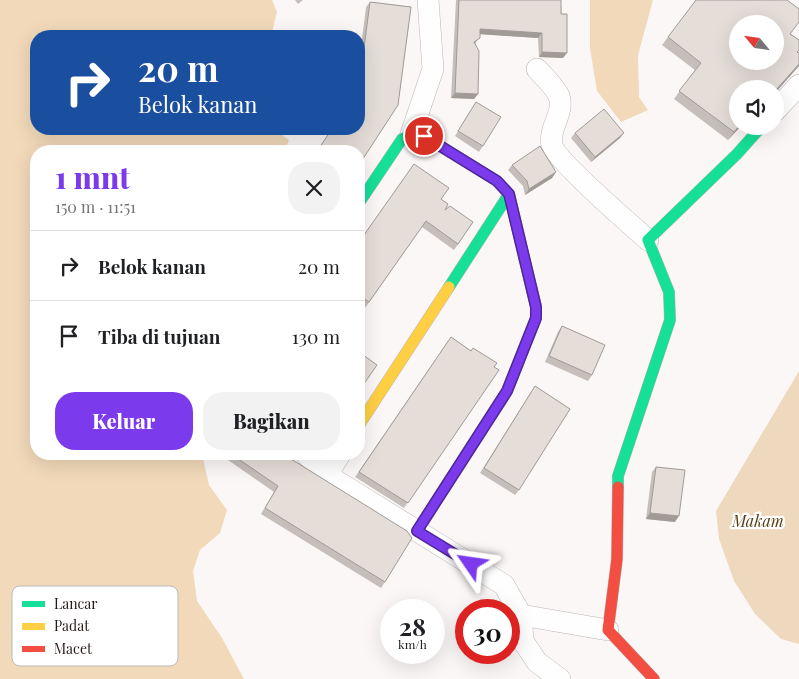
<!DOCTYPE html>
<html lang="id">
<head>
<meta charset="utf-8">
<style>
	body { margin:0; font-family:"Playfair Display",serif; background:#f2f2f2; color:#202124; height:100vh; display:flex; flex-direction:column; font-size:19px; white-space:nowrap }
	* { box-sizing:border-box; margin:0 }
	p { font-size:16px; color:#757577 }
	.icon { flex:none; width:28px; height:28px; fill:none; stroke:currentColor; stroke-width:2; stroke-linecap:round; stroke-linejoin:round }
	.map { position:relative; flex:1; overflow:hidden }
	.panel { position:absolute; left:30px; top:145px; width:335px; height:315px; display:flex; flex-direction:column; background:#fff; border-radius:20px; box-shadow:0 5px 20px #0002 }
	.panel>* { flex:none }
	.top-card { position:absolute; left:30px; top:30px; width:335px; height:105px; border-radius:20px; box-shadow:0 5px 20px #0002; background:#1a4fa0; color:#fff; overflow:hidden }
	.needle { width:32px; rotate:299deg }
	.controls { position:absolute; left:729px; top:15px; display:grid; gap:10px }
	.controls a { display:grid; place-items:center; width:55px; height:55px; border-radius:50%; background:#fff; box-shadow:0 5px 20px #0002; font-size:25px }
	.speed { position:absolute; left:380px; top:599px; display:flex; gap:10px; font-size:25px; font-weight:700; text-align:center }
	.speed>* { display:grid; place-content:center; width:65px; height:65px; border-radius:50%; background:#fff; box-shadow:0 5px 20px #0002; line-height:1 }
	.speed small { font-size:12px; font-weight:400 }
	.speed .limit { border:8px solid #d22; background:#fff; color:#111 }
	.pin { position:absolute; display:grid; place-items:center; width:42px; height:42px; color:#fff; margin:-21px; border:2px solid #fff; border-radius:50%; box-shadow:0 1px 5px #0007 }
	.me { position:absolute; width:55px; margin:-28px; rotate:302deg; stroke-linejoin:round; filter:drop-shadow(0 0 4px #0008) }
	.turn { display:flex; align-items:center; gap:18px; height:105px; padding:0 25px; font-size:22px }
	.turn .icon { width:65px; height:65px; stroke-width:2.5 }
	.turn b { display:block; font-size:35px; line-height:42px }
	.round { display:grid; place-items:center; flex:none; width:52px; height:52px; border-radius:20px; background:#f2f2f2 }
	.headline { display:flex; align-items:center; justify-content:space-between; height:85px; padding:0 25px }
	h1 { font-size:30px; font-weight:800; line-height:38px; color:#7c3aed }
	.primary-button { display:flex; gap:10px; margin-top:auto; padding:10px 25px }
	.primary-button a { flex:1; height:58px; border-radius:20px; background:#7c3aed; color:#fff; font-size:20px; font-weight:800; line-height:58px; text-align:center }
	.primary-button a+a { background:#f2f2f2; color:#202124 }
	ul { padding:0; list-style:none }
	li { display:flex; align-items:center; gap:15px; height:70px; padding:0 25px; border-top:1px solid #e0e0e0 }
	li div { flex:1 }
	li b { display:block; font-size:19px }
	li em { font-style:normal }
	.map>svg:first-child { display:block }
	.green { fill:#efd9be }
	.forest { fill:#f1d9b9 }
	.lines { fill:none; stroke-linecap:round; stroke-linejoin:round }
	.street-casing { stroke:#beb5b3; stroke-width:22 }
	.fast-casing { stroke:#beb5b3; stroke-width:12 }
	.slow-casing { stroke:#beb5b3; stroke-width:12 }
	.jam-casing { stroke:#beb5b3; stroke-width:12 }
	.street { stroke:#fffefe; stroke-width:21 }
	.fast { stroke:#16e098; stroke-width:11 }
	.slow { stroke:#ffcf43; stroke-width:11 }
	.jam { stroke:#f24e42; stroke-width:11 }
	.wall { fill:#c5beba }
	.shaded-wall { fill:#a09b97 }
	.building { fill:#e5ddd8; stroke:#a09b97; fill-rule:evenodd }
	.route-casing { stroke:#51269a; stroke-width:12 }
	.route { stroke:#7c3aed; stroke-width:9 }
	.labels { text-anchor:middle; stroke-width:4.5; stroke-linejoin:round; paint-order:stroke }
	.park-label { font-size:16px; font-style:italic; fill:#573c0f; stroke:#fff }
	.key { fill:#fff; stroke:#bebab9; stroke-width:1 }
	.key-label { font-size:14px; fill:#271815 }
</style>
</head>
<body>
<div class="map">
<svg width="799" height="679" viewBox="0 0 799 679">
	<rect width="100%" height="100%" fill="#fcf7f7"/>
	<polygon class="green" points="799,371 799,644 781,639 755,614 734,581 719,539 716,511"/>
	<g class="forest">
		<polygon points="0,0 272,0 277,12 271,36 36,36 36,129 274,129 289,140 285,151 36,151 36,454 202,454 209,485 227,510 220,533 200,550 193,571 197,601 222,638 244,679 0,679"/>
		<polygon points="590,0 653,0 638,55 639,97 648,110 621,122 597,91 590,48"/>
	</g>
	<g class="lines">
		<g class="street-casing">
			<g id="street">
				<path d="M537 69C544 77 555 87 559 96 565 113 548 128 552 145 556 160 632 226 648 240"/>
				<polyline points="775,111 799,85"/>
				<polyline points="411,134 433,69 428,0"/>
				<polyline points="306,454 327,475 504,585 521,615 523,641 537,662 560,679"/>
				<polyline points="327,475 340,454"/>
				<polyline points="521,615 608,630"/>
			</g>
		</g>
		<g class="fast-casing">
			<g id="fast">
				<polyline points="359,203 402,139 411,134 424,136 497,181 509,194 536,307 536,318 507,391 417,531"/>
				<polyline points="449,287 509,194"/>
				<polyline points="618,487 618,476 670,320 669,292 648,240 737,154 762,126"/>
			</g>
		</g>
		<g class="slow-casing">
			<polyline id="slow" points="359,425 449,287"/>
		</g>
		<g class="jam-casing">
			<polyline id="jam" points="618,487 617,559 608,630 654,679"/>
		</g>
		<use href="#street" class="street"/>
		<use href="#fast" class="fast"/>
		<use href="#slow" class="slow"/>
		<use href="#jam" class="jam"/>
	</g>
	<g class="wall">
		<polygon points="295,0 303,0 298,4"/>
		<polygon points="456,0 561,0 563,58 539,57 538,38 480,34 476,43 475,44 478,94 474,99 451,98"/>
		<polygon points="370,2 411,7 398,105 359,165 359,151 317,151 330,132 324,129 359,129 359,63 366,7"/>
		<polygon points="791,34 799,40 799,50 798,52 799,53 799,66 775,93 775,89 738,89 741,126 728,140 674,99 695,70 662,45 668,37"/>
		<polygon points="476,102 483,146 479,152 455,136"/>
		<polygon points="575,133 620,138 591,162 571,138"/>
		<polygon points="512,165 556,172 552,178 525,195 523,186 508,170"/>
		<polygon points="441,199 445,210 473,222 454,250 422,227 365,308 359,303 359,242"/>
		<polygon points="562,326 592,375 588,381 545,362 558,332"/>
		<polygon points="451,337 494,367 404,508 355,477"/>
		<polygon points="531,392 519,490 515,495 480,473"/>
		<polygon points="232,454 283,454 385,582 381,588 261,514 274,492 228,460"/>
		<polygon points="656,467 675,522 646,519 652,472"/>
	</g>
	<g class="shaded-wall">
		<polygon points="480,29 542,33 538,38 477,34"/>
		<polygon points="542,52 567,53 563,58 539,57"/>
		<polygon points="799,64 799,66 775,93 775,91"/>
		<polygon points="455,93 478,94 474,99 451,98"/>
		<polygon points="739,126 741,126 728,140 734,132"/>
		<polygon points="624,133 620,138 591,162 595,157"/>
		<polygon points="556,172 552,178 525,195 529,189"/>
		<polygon points="650,513 679,516 675,522 646,519"/>
	</g>
	<g class="building">
		<polygon points="459,0 561,0 561,14 567,14 567,53 542,52 542,33 480,29 480,38 474,42 479,51 478,94 455,93"/>
		<path d="M696 0H787L799 9V22L790 34 799 40V50L797 52 799 53V64L775 91V89H738V126H739L734 132 679 91 701 63 668 37ZM738 24H775V61H738Z"/>
		<polygon points="370,2 411,7 398,105 359,165 359,151 317,151 332,129 359,129 359,86"/>
		<polygon points="476,102 501,117 483,146 458,131"/>
		<polygon points="604,109 624,133 595,157 575,133"/>
		<polygon points="540,146 556,172 529,189 527,181 512,165"/>
		<polygon points="414,164 449,188 441,199 448,204 445,210 450,206 473,222 458,244 426,221 369,302 359,295 359,242"/>
		<polygon points="562,326 605,345 592,375 549,356"/>
		<polygon points="451,337 471,351 473,348 497,363 494,367 499,370 408,503 359,472"/>
		<polygon points="359,352 377,365 359,391"/>
		<polygon points="535,386 570,409 519,490 484,468"/>
		<polygon points="231,454 283,454 407,531 412,538 385,582 265,508 278,486"/>
		<polygon points="656,467 685,470 679,516 650,513"/>
	</g>
	<g class="lines">
		<g class="route-casing">
			<polyline id="route" points="424,136 497,181 509,194 536,307 536,318 507,391 417,531 471,564"/>
		</g>
		<use href="#route" class="route"/>
	</g>
	<g class="labels">
		<g class="park-label">
			<text x="758" y="527">Makam</text>
		</g>
	</g>
	<rect x="12" y="586" width="166" height="80" rx="8" class="key"/>
	<rect x="22" y="601" width="23" height="6" fill="#16e098"/>
	<rect x="22" y="623" width="23" height="7" fill="#ffcf43"/>
	<rect x="22" y="646" width="23" height="6" fill="#f24e42"/>
	<g class="key-label">
		<text x="54" y="609">Lancar</text>
		<text x="54" y="631">Padat</text>
		<text x="54" y="654">Macet</text>
	</g>
</svg>
<div class="controls">
<a><svg class="needle" viewBox="-14 -14 28 28"><path d="M0-13l5 13h-10z" fill="#e53935"/><path d="M0 13l5-13h-10z" fill="#757577"/></svg></a>
<a><svg class="icon" aria-label="sound" viewBox="0 0 24 24"><path d="M4 9h4l5-4v14l-5-4H4zM17 9q2 3 0 6"/></svg></a>
</div>
<div class="speed"><div>28<small>km/h</small></div><div class="limit">30</div></div>
<div class="pin" style="left:424px;top:136px;background:#d93025"><svg class="icon" aria-label="arrive" viewBox="0 0 24 24"><path d="M6 21V4h12l-3 4 3 4H6"/></svg></div>
<svg class="me" style="left:471px;top:564px" viewBox="-20 -20 40 40"><path d="M0-17L14 15 0 8-14 15z" fill="#7c3aed" stroke="#fff" stroke-width="4"/></svg>
<div class="top-card">
<div class="turn"><svg class="icon" aria-label="right" viewBox="0 0 24 24"><path d="M7 20v-9h11M14 6l5 5-5 5"/></svg><div><b>20 m</b>Belok kanan</div></div>
</div>
<section class="panel">
<div class="headline"><div><h1>1 mnt</h1><p>150 m · 11:51</p></div><a class="round"><svg class="icon" aria-label="close" viewBox="0 0 24 24"><path d="M6 6l12 12M18 6L6 18"/></svg></a></div>
<ul>
<li><svg class="icon" aria-label="right" viewBox="0 0 24 24"><path d="M7 20v-9h11M14 6l5 5-5 5"/></svg><div><b>Belok kanan</b></div><em>20 m</em></li>
<li><svg class="icon" aria-label="arrive" viewBox="0 0 24 24"><path d="M6 21V4h12l-3 4 3 4H6"/></svg><div><b>Tiba di tujuan</b></div><em>130 m</em></li>
</ul>
<div class="primary-button"><a>Keluar</a><a>Bagikan</a></div>
</section>
</div>
</body>
</html>
